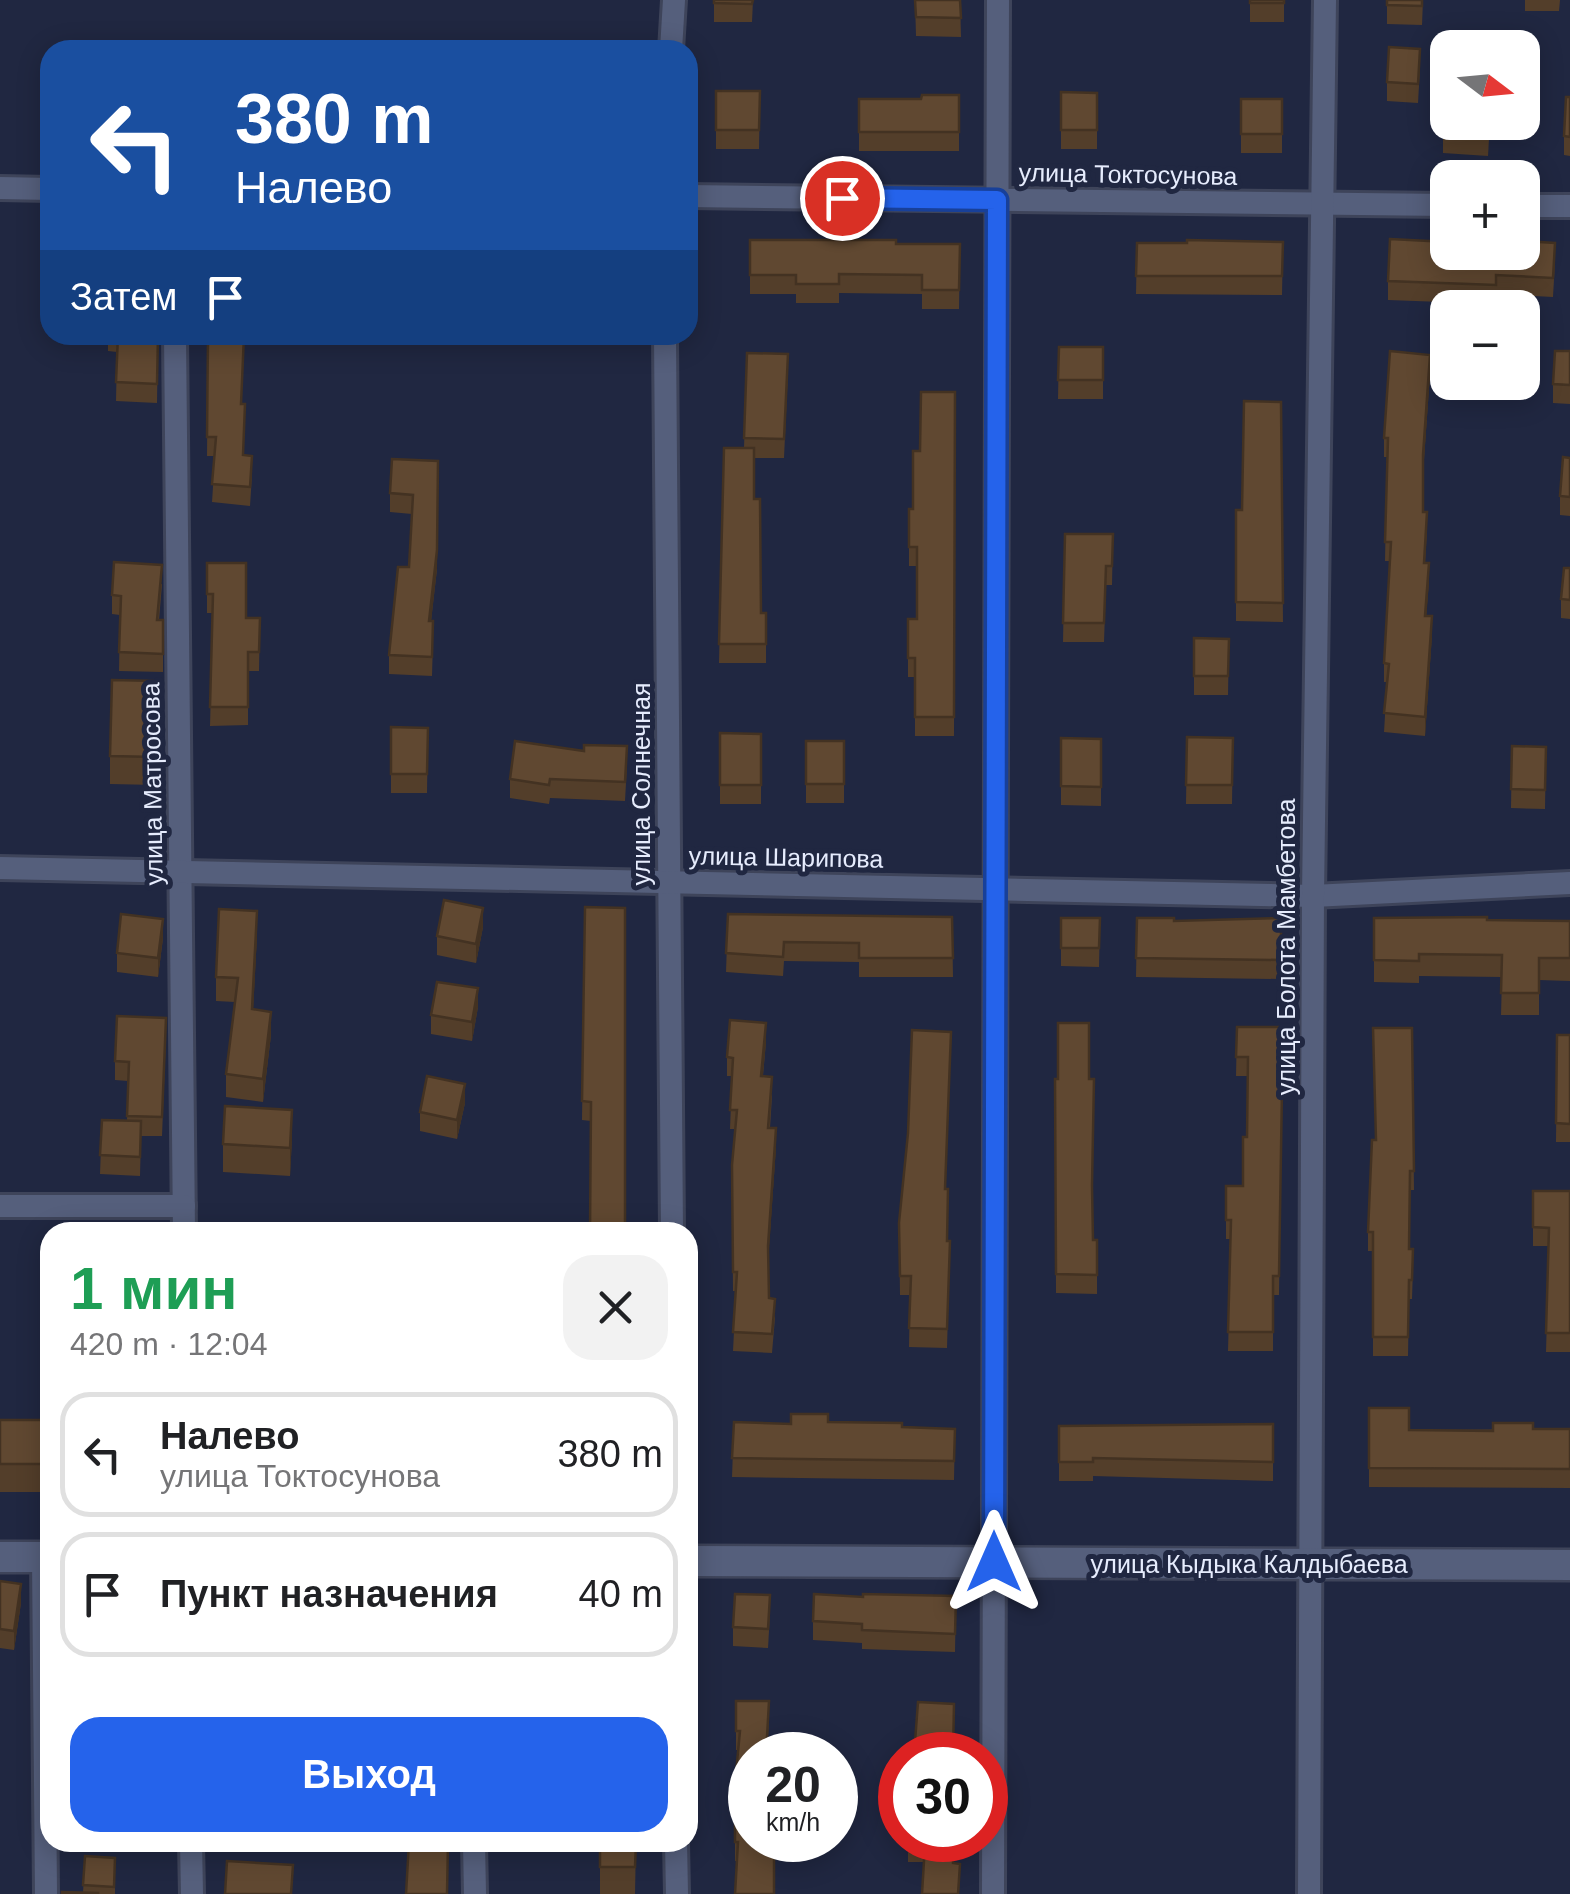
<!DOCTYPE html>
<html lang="ru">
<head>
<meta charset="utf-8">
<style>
	body { margin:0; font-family:Helvetica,sans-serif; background:#f2f2f2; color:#202124; height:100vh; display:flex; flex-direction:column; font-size:38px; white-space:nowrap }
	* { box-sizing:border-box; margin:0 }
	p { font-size:32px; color:#757577 }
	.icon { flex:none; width:55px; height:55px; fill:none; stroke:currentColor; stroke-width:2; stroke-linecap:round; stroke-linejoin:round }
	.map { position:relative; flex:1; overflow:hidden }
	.side { position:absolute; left:40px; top:1222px; width:658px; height:630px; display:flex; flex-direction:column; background:#fff; border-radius:30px; box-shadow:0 5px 25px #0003 }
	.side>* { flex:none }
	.hud { position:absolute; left:40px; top:40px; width:658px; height:305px; border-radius:30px; box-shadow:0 5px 25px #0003; background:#1a4fa0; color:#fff; overflow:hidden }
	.needle { width:65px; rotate:106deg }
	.tools { position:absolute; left:1430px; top:30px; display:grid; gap:20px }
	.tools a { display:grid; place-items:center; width:110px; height:110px; border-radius:20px; background:#fff; box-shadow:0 5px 25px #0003; font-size:50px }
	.speed { position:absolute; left:728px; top:1732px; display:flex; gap:20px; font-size:50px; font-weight:700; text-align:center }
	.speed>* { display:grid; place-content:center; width:130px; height:130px; border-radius:50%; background:#fff; box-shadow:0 5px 25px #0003; line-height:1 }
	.speed small { font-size:25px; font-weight:400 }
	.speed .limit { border:15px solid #d22; background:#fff; color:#111 }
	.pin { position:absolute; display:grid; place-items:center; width:85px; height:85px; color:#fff; margin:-42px; border:5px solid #fff; border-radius:50%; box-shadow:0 2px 10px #0007 }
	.me { position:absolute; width:110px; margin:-55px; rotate:0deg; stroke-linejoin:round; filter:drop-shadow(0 0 8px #0008) }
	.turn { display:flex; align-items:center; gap:35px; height:210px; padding:0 30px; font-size:45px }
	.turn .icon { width:130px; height:130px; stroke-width:2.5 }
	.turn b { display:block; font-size:70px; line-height:85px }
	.then { display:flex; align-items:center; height:95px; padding:0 30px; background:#0003; gap:20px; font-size:38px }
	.round { display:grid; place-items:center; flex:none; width:105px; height:105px; border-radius:30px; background:#f2f2f2 }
	.summary { display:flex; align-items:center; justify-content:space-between; height:170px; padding:0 30px }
	h1 { font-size:60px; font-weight:800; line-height:75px; color:#1e9e55 }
	.cta { display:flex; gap:20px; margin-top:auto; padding:20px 30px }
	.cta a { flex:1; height:115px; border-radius:30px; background:#2563eb; color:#fff; font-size:40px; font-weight:800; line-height:115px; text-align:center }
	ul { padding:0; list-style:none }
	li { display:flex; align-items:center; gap:30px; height:125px; margin:0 20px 15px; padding:0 10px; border:5px solid #e0e0e0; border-radius:30px }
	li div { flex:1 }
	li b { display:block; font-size:38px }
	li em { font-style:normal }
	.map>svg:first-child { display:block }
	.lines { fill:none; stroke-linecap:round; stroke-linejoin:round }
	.minor-casing { stroke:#3e445a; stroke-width:28 }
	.tertiary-casing { stroke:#3e445a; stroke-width:35 }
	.minor { stroke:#555f7c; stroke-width:22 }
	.tertiary { stroke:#555f7c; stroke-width:30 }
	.wall { fill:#533e2a }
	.shaded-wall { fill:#433222 }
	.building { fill:#604831; stroke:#433222; stroke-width:2.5 }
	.route-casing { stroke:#184099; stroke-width:25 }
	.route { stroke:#2563eb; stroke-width:18 }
	.labels { text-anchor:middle; stroke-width:10; stroke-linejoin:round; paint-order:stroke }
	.street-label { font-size:25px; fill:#e6ecfd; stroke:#202741 }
</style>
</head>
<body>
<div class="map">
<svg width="1570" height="1894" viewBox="0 0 1570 1894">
	<rect width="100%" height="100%" fill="#202741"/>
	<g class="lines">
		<g class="minor-casing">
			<g id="minor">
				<polyline points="671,50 674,0"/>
				<polyline points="0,188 50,189"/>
				<polyline points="688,196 1448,205"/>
				<polyline points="1522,206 1570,206"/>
				<polyline points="175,335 184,1232"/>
				<polyline points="665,335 672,1232"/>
				<polyline points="0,868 1313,896 1570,883"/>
				<polyline points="0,1206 184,1206"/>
				<polyline points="43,1557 46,1894"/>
				<polyline points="191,1842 192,1894"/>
				<polyline points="474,1842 475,1894"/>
				<polyline points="676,1842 677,1894"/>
				<polyline points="993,1894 998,0"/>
				<polyline points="1309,1894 1313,896 1325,0"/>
			</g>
		</g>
		<g class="tertiary-casing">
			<g id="tertiary">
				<polyline points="0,1557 50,1557"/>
				<polyline points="688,1561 1570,1565"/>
			</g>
		</g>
		<use href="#minor" class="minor"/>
		<use href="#tertiary" class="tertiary"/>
	</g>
	<g class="wall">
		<polygon points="714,0 753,0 752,22 714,22"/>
		<polygon points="915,0 960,0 961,37 916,36"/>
		<rect x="1250" y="0" width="34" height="22"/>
		<polygon points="1387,0 1423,0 1422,25 1387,24"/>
		<polygon points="1525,0 1560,0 1559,11 1525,11"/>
		<polygon points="1420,68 1418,103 1387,101 1387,82"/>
		<polygon points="716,91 760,91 759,149 716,149"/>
		<polygon points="1061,92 1097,93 1097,149 1061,149"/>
		<polygon points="959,95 959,151 859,151 859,99 921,99"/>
		<polygon points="1570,97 1570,156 1564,155 1564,136"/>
		<rect x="1241" y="99" width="41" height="54"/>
		<polygon points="1490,122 1488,156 1443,153 1443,134"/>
		<polygon points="750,240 896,244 960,244 959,309 922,309 922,294 839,293 839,303 796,303 796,294 750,294"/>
		<polygon points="1283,242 1282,295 1136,294 1137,243"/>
		<polygon points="1555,262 1553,297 1496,294 1496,304 1388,300 1388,281"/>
		<polygon points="108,335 158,335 157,403 116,401 117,352 108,351"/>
		<polygon points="208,335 242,404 244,455 252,475 250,506 212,502 215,456 207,456"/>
		<polygon points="1059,347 1103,347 1103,399 1058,399"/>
		<polygon points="1570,351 1570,404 1553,403 1553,384"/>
		<polygon points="747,353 788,372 784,458 754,458 754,499 761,613 766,613 766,663 719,663 724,448 744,448"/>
		<polygon points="1430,374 1423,474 1423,512 1427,531 1425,563 1429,582 1426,616 1432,635 1425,736 1384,732 1387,682 1384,682 1384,663 1390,561 1385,561 1387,457 1384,457 1384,438"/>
		<polygon points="955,392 954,736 915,736 915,677 908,677 908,619 917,619 917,566 909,566 909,509 913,509 920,451"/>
		<polygon points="1281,402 1283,622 1236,621 1236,510 1242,510"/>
		<polygon points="1570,458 1570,516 1560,515 1560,496"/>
		<polygon points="438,461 437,569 431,621 433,640 432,676 389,674 389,655 409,567 412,514 390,512 390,493"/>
		<polygon points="1065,534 1113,534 1112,585 1106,585 1104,642 1063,642"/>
		<polygon points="207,563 246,618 260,618 259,671 248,671 248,725 210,726 213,613 207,613"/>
		<polygon points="1570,568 1570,619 1561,618 1561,599"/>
		<polygon points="162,584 159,620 163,620 163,672 119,671 120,615 112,614 112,595"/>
		<polygon points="1194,638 1229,639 1228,695 1194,695"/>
		<polygon points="158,710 156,785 110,784 110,756"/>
		<polygon points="391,727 428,728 427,793 391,793"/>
		<polygon points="720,733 761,734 761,804 720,804"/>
		<polygon points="1187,737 1233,738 1232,804 1186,804"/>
		<polygon points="1061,738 1101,739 1101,806 1061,805"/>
		<rect x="806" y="741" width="38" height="62"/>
		<polygon points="1512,746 1546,747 1545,809 1511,808"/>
		<polygon points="627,765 625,801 550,798 549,804 510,798 510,779"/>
		<polygon points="585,907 625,908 591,1121 582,1120"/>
		<polygon points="728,914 952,917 953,977 859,977 859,962 784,961 783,976 726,972"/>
		<polygon points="1061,918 1100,918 1099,967 1061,966"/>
		<polygon points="1137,918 1174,921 1281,918 1281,979 1136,977"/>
		<polygon points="1374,918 1570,921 1570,981 1539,980 1539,1015 1501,1015 1502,977 1419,976 1419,983 1374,982"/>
		<polygon points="483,927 476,963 437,955 437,936"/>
		<polygon points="257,935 253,1009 271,1035 263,1102 226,1097 226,1074 235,1002 216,1001 216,977"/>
		<polygon points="163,938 158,977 117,972 117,953"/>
		<polygon points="478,1007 472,1041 431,1034 431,1015"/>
		<polygon points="1237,1027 1283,1027 1279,1295 1273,1295 1273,1351 1228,1351 1231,1239 1226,1239 1226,1186 1243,1186 1247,1137 1248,1076 1236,1076"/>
		<polygon points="1412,1028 1414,1190 1410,1190 1409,1249 1413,1268 1412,1299 1409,1299 1408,1356 1373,1356 1373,1251 1368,1251 1368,1232 1375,1140"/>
		<polygon points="1557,1035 1570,1035 1570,1142 1556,1142"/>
		<polygon points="166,1037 162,1136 141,1136 140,1176 100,1174 102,1120 127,1121 128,1081 115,1080 115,1061"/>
		<polygon points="766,1042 763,1076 772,1096 770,1128 776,1147 768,1260 769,1298 775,1318 772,1353 733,1351 736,1291 733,1291 732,1184 735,1129 730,1129 732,1076 727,1076 727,1057"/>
		<polygon points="1055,1079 1092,1194 1093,1240 1097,1240 1097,1294 1056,1293"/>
		<polygon points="465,1103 457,1139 420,1131 420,1112"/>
		<polygon points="292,1138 290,1176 223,1172 223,1144"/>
		<polygon points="946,1189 947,1241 950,1241 947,1348 909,1347 910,1295 900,1295 899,1223"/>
		<polygon points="1533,1191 1570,1191 1570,1352 1546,1352 1549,1246 1533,1246"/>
		<polygon points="1369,1408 1409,1430 1570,1429 1570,1488 1369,1487"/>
		<rect x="0" y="1420" width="50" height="72"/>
		<polygon points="734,1422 791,1424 828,1422 955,1429 954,1480 732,1477"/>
		<polygon points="1273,1424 1273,1481 1093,1476 1093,1481 1059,1481 1059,1426"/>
		<polygon points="0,1581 21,1603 14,1650 0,1648"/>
		<polygon points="956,1596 955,1652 862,1649 862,1643 813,1640 813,1621 863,1597"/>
		<polygon points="770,1614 768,1648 733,1646 733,1627"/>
		<polygon points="736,1701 769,1720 767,1755 750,1755 737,1861 735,1861 735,1783 738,1750 736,1750"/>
		<polygon points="908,1840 954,1840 953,1863 960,1864 959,1894 922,1894 924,1862 908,1862"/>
		<polygon points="600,1842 636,1842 635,1894 600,1894"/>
		<polygon points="85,1856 115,1858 115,1894 62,1894 83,1893"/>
	</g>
	<g class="shaded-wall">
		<polygon points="1430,355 1430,374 1423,474 1423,455"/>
		<polygon points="438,461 437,569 429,640 429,621"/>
		<polygon points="1429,563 1429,582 1425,635 1425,616"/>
		<polygon points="1432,616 1432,635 1425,736 1425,717"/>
		<polygon points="483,908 483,927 476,963 476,944"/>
		<polygon points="257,911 257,935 252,1033 252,1009"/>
		<polygon points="163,919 163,938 158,977 158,958"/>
		<polygon points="478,988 478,1007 472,1041 472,1022"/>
		<polygon points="271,1012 271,1035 263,1102 263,1079"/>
		<polygon points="766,1023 766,1042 761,1095 761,1076"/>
		<polygon points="465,1084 465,1103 457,1139 457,1120"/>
		<polygon points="292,1110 292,1138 290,1176 290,1148"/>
		<polygon points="776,1128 776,1147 768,1265 768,1246"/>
		<polygon points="21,1584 21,1603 14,1650 14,1631"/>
	</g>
	<g class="building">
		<polygon points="714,0 753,0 752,4 714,3"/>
		<polygon points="915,0 960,0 961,18 916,17"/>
		<rect x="1250" y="0" width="34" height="3"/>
		<polygon points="1387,0 1422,0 1422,6 1387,5"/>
		<polygon points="1389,47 1420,49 1418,84 1387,82"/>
		<polygon points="716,91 760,91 759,130 716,130"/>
		<polygon points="1061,92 1097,93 1097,130 1061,130"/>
		<polygon points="922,95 959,95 959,132 859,132 859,99 921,99"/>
		<polygon points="1566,97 1570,97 1570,137 1564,136"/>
		<rect x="1241" y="99" width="41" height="35"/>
		<polygon points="1445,99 1448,99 1448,122 1489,122 1488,137 1443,134"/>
		<polygon points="1390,239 1448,242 1448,252 1522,252 1522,241 1555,243 1553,278 1496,275 1496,285 1388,281"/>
		<polygon points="750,240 896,240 896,244 960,244 959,290 922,290 922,275 839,274 839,284 796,284 796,275 750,275"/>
		<polygon points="1187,240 1283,242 1282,276 1136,276 1137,243 1187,243"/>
		<polygon points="118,335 158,335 157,384 116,382"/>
		<polygon points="208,335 244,335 241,404 245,404 243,455 252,456 250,487 212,484 216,437 207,437"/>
		<polygon points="1059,347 1103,347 1103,380 1058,380"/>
		<polygon points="1390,351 1430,355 1423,455 1423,512 1427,512 1424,563 1429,563 1425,616 1432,616 1425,717 1384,713 1389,664 1384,663 1391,542 1385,542 1388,438 1384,438"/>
		<polygon points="1555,351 1570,351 1570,385 1553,384"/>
		<polygon points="747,353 788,354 784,439 744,438"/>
		<polygon points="921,392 955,392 954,717 915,717 915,658 908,658 908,619 917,619 917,547 909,547 909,509 913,509 913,451 920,451"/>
		<polygon points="1244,401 1281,402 1283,603 1236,602 1236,510 1242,510"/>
		<polygon points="724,448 754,448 754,499 760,499 761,613 766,613 766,644 719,644"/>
		<polygon points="1563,457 1570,458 1570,497 1560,496"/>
		<polygon points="392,459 438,461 437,550 429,621 433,621 432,657 389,655 398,567 409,567 413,495 390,493"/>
		<polygon points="1065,534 1113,534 1112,566 1106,566 1104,623 1063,623"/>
		<polygon points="114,562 162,565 157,620 163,620 163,654 119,652 121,596 112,595"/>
		<polygon points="207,563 246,563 246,618 260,618 259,652 248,652 248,707 210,707 213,594 207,594"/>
		<polygon points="1564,568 1570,568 1570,600 1561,599"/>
		<polygon points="1194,638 1229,639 1228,676 1194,676"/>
		<polygon points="112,680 158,681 156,757 110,756"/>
		<polygon points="391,727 428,728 427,774 391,774"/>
		<polygon points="720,733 761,734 761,785 720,785"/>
		<polygon points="1187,737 1233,738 1232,785 1186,785"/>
		<polygon points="1061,738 1101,739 1101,787 1061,786"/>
		<polygon points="515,741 584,751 584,745 627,746 625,782 550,779 549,785 510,779"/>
		<rect x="806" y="741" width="38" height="43"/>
		<polygon points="1512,746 1546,747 1545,790 1511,789"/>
		<polygon points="444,900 483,908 476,944 437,936"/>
		<polygon points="585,907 625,908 625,1232 590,1232 591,1102 582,1101"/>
		<polygon points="219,909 257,911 252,1009 271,1012 263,1079 226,1074 238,978 216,977"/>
		<polygon points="121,914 163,919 158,958 117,953"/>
		<polygon points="728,914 952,917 953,958 859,958 859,943 784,942 783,957 726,953"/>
		<polygon points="1487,917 1487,920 1570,921 1570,958 1539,958 1539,993 1501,993 1502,955 1419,954 1419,961 1374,960 1374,918"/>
		<polygon points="1061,918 1100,918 1099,948 1061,948"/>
		<polygon points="1137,918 1174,918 1174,921 1281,918 1281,960 1136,958"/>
		<polygon points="437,982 478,988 472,1022 431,1015"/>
		<polygon points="117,1016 166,1018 162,1117 127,1116 129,1062 115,1061"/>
		<polygon points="730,1020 766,1023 761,1076 772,1077 768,1128 776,1128 768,1246 769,1298 775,1299 772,1334 733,1332 737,1272 733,1272 732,1165 737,1110 730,1110 733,1058 727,1057"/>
		<polygon points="1058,1023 1089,1023 1089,1079 1094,1079 1092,1186 1093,1240 1097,1240 1097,1275 1056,1274 1055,1079 1058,1079"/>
		<polygon points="1237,1027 1283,1027 1279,1276 1273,1276 1273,1332 1228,1332 1231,1220 1226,1220 1226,1186 1243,1186 1243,1137 1247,1137 1248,1057 1236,1057"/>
		<polygon points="1373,1028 1412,1028 1414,1171 1410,1171 1409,1249 1413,1249 1412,1280 1409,1280 1408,1337 1373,1337 1373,1232 1368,1232 1372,1140 1376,1140"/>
		<polygon points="912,1030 951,1032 945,1189 948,1189 947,1241 950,1241 947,1329 909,1328 911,1276 900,1276 899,1223 908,1133"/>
		<polygon points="1557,1035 1570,1035 1570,1124 1556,1123"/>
		<polygon points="427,1076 465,1084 457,1120 420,1112"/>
		<polygon points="225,1106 292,1110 290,1148 223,1144"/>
		<polygon points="102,1120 141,1121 140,1157 100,1155"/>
		<polygon points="1533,1191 1570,1191 1570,1333 1546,1333 1549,1228 1533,1227"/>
		<polygon points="1369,1408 1409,1408 1409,1430 1493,1431 1493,1423 1533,1423 1533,1429 1570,1429 1570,1469 1369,1468"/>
		<polygon points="791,1414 828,1414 828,1422 902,1423 902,1427 955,1429 954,1461 732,1458 734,1422 791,1424"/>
		<rect x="0" y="1420" width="50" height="44"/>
		<polygon points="1273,1424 1273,1462 1093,1458 1093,1462 1059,1462 1059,1426"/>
		<polygon points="0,1581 21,1584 14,1631 0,1629"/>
		<polygon points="735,1594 770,1595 768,1629 733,1627"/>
		<polygon points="814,1594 863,1597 863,1594 956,1596 955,1634 862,1630 862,1624 813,1621"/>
		<polygon points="736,1701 769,1701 766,1755 750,1755 750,1840 774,1840 774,1894 735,1894 738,1842 735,1842 735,1783 740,1731 736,1731"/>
		<polygon points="918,1702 954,1704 953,1755 914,1755"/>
		<polygon points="908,1840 953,1840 953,1863 960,1864 958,1894 922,1894 925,1844 908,1843"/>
		<polygon points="409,1842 448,1842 447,1894 406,1894"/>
		<polygon points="600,1842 636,1842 635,1867 600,1867"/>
		<polygon points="85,1856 115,1858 114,1887 83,1885"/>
		<polygon points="227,1861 293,1865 291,1894 225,1894"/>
		<polygon points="62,1892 98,1893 98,1894 62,1894"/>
	</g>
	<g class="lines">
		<g class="route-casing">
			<polyline id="route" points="842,198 997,200 994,1562"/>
		</g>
		<use href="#route" class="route"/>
	</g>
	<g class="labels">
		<g class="street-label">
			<text transform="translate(1128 174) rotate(1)" y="9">улица Токтосунова</text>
			<text transform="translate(152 784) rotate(-91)" y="9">улица Матросова</text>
			<text transform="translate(641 784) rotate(-90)" y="9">улица Солнечная</text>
			<text transform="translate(786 857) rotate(1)" y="9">улица Шарипова</text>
			<text transform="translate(1286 947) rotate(-90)" y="9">улица Болота Мамбетова</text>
			<text x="1249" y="1573">улица Кыдыка Калдыбаева</text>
		</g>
	</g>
</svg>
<div class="tools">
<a><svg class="needle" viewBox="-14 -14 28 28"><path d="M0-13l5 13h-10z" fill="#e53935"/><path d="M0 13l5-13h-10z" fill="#757577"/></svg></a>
<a>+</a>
<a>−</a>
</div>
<div class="speed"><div>20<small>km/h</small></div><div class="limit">30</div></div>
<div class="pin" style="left:842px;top:198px;background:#d93025"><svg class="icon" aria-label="arrive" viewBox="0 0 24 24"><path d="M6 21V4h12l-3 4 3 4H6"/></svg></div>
<svg class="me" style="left:994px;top:1562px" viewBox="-20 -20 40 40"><path d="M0-17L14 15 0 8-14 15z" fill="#2563eb" stroke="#fff" stroke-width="4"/></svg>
<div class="hud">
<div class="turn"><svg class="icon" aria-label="left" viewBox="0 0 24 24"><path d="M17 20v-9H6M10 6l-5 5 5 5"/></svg><div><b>380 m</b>Налево</div></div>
<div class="then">Затем<svg class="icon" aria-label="arrive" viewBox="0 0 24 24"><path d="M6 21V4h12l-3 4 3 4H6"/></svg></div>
</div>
<section class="side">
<div class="summary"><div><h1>1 мин</h1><p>420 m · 12:04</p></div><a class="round"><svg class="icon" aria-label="close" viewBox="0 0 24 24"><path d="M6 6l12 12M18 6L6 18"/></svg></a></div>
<ul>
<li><svg class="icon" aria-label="left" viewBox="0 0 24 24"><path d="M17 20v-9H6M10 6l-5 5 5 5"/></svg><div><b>Налево</b><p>улица Токтосунова</p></div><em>380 m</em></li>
<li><svg class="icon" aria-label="arrive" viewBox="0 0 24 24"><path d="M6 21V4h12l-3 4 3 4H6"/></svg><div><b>Пункт назначения</b></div><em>40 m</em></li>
</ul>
<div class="cta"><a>Выход</a></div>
</section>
</div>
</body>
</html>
